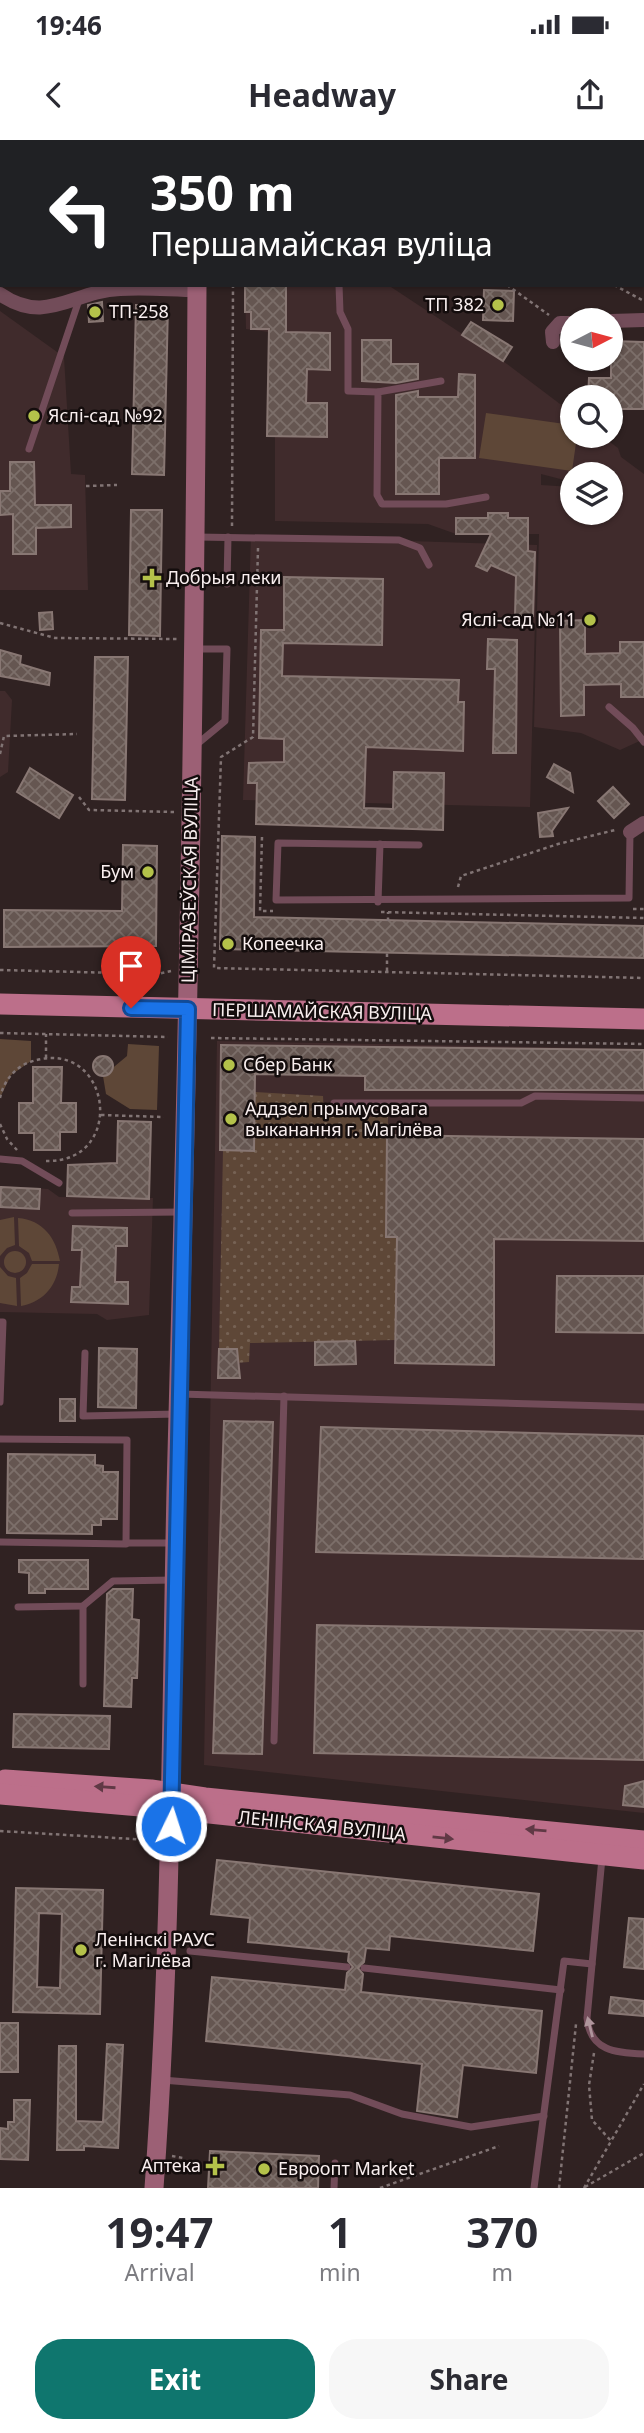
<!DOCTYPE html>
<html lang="en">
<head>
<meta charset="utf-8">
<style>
	body { margin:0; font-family:"Noto Sans",sans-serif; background:#f7f7f7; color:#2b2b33; height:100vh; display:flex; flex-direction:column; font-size:26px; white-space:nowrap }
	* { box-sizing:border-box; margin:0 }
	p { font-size:23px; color:#7c7c81 }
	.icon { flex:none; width:38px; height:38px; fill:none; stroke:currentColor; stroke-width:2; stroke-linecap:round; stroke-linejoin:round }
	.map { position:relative; height:2048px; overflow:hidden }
	.sheet { display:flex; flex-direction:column; background:#fff; flex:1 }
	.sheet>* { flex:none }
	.guide { position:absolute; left:0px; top:0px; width:644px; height:147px; box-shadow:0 2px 5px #0004; background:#202124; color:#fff; overflow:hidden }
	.needle { width:46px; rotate:84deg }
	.buttons { position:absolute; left:560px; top:168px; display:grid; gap:14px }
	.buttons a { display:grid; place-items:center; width:63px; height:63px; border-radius:50%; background:#fff; box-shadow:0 2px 5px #0004; font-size:35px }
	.pin { position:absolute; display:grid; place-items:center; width:60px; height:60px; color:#fff; margin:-72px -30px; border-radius:50% 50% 50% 0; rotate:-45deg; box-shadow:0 0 7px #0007 }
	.pin .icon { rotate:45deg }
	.me { position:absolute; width:77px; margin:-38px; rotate:4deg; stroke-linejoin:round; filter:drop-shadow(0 0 5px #0008) }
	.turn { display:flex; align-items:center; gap:24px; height:147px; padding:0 35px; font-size:32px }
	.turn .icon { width:91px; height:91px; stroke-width:2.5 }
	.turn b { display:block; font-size:49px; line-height:60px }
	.eta { display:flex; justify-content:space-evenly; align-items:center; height:119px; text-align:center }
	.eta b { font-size:42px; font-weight:700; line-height:49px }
	.primary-button { display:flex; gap:14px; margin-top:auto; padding:14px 35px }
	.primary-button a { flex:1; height:80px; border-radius:28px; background:#0f766e; color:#fff; font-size:28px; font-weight:700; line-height:80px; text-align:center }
	.primary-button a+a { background:#f7f7f7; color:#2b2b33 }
	.status { display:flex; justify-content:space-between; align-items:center; height:49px; padding:0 35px; background:#fff; direction:ltr }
	.status svg { height:19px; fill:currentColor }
	header { display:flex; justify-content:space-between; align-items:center; height:91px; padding:0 35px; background:#fff; font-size:32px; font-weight:700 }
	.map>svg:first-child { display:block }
	.built { fill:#402b2c; fill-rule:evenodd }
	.grass { fill:#5e4737 }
	.park { fill:url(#park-dots) }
	.building { fill:url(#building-cross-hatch); stroke:#887773; stroke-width:2; fill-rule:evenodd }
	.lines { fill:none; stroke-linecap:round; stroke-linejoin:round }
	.path { stroke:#817474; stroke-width:2.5; stroke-dasharray:3.5 3.5; stroke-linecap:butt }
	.service { stroke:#724c59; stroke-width:7 }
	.minor { stroke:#724c59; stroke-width:14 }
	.secondary { stroke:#9c6075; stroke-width:19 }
	.primary { stroke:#bc6f8a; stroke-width:21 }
	.oneway { fill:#603945 }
	.oneway2 { fill:#af959c }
	.route-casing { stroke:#114b97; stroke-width:18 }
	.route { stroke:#1a73e8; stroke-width:12 }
	.poi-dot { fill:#b4c24a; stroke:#140d0d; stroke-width:2.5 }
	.labels { text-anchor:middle; stroke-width:5; stroke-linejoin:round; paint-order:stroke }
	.poi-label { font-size:18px; fill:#f9efef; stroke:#140d0d; text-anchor:start }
	.street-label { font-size:18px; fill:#f9efef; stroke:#140d0d }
</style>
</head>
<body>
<div class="status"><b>19:46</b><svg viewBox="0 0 49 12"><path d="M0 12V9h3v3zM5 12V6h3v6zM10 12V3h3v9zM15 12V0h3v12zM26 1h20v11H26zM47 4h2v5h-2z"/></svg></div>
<header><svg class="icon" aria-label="back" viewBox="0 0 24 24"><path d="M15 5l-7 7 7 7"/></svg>Headway<svg class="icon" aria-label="share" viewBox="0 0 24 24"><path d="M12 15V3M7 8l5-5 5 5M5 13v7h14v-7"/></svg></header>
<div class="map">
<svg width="644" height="2048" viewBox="0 0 644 2048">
	<defs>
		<pattern id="park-dots" width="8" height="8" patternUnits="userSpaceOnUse" patternTransform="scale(1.75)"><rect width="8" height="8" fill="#5e4737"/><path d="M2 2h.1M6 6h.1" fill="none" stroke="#766254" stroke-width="1.8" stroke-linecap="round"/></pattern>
		<pattern id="building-cross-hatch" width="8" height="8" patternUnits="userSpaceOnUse" patternTransform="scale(1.75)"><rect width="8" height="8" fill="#655651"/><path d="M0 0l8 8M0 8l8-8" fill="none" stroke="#7c6f6a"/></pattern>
	</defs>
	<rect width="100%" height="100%" fill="#302222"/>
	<g class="built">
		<path d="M245 145H388L503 221 572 273V296H602L618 308 621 317 644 334V599L620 610 581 593 534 587 539 394H456L428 384 275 381V297L267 296 269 192 246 189ZM541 334 572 342V334H611V373H572V347L541 345Z"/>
		<polygon points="0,171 64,217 71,334 85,335 88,450 0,450"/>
		<polygon points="251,396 537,405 530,667 243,660"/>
		<polygon points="0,551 5,551 12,560 8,632 0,637"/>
		<polygon points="217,901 644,909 644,1673 204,1625"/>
		<polygon points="0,1046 48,1049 59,1057 153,1058 149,1175 107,1180 97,1174 0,1172"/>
	</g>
	<g class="grass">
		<polygon points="486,273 572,285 572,296 577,296 572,331 479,318"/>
		<polygon points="0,899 31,901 31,921 11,935 0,958"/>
		<polygon points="128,904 159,906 157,970 130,969 106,954 103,936 127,916"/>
		<polygon points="14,1077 15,1105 7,1108 0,1116 0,1080"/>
		<path d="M18 1078C43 1080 56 1098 60 1121H32L29 1113 19 1106Z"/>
		<circle cx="15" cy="1122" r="11"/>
		<path d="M32 1124H59C57 1146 43 1162 21 1166L20 1138 27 1133Z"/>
		<polygon points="0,1127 8,1136 16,1138 17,1166 0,1163"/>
	</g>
	<polygon class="park" points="255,952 323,956 324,977 388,977 386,1097 397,1097 396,1200 250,1203 249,1222 236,1223 236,1209 219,1209 223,1010 254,1010"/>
	<g class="building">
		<polygon points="245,145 286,145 286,192 330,193 330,230 307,229 306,263 327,263 327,297 267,296 269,189 251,189 251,172 245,172"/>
		<polygon points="484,150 514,151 513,181 483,180"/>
		<polygon points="102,162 103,181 89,182 88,165"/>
		<polygon points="136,165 168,166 164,335 132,334"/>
		<polygon points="471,182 512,207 503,221 462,195"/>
		<polygon points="362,200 391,200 391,224 418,224 418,239 396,243 362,241"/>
		<polygon points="611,201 644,202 644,269 611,269 611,257 588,257 589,238 611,238"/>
		<polygon points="459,234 475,235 475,318 439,318 439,354 396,354 396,255 418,251 418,257 458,257"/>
		<polygon points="10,322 34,322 35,365 71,365 71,387 36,388 36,414 13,414 13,374 0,375 0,351 10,351"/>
		<polygon points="131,370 162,370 160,496 129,495"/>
		<polygon points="488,373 508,373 508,378 528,378 528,411 535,412 533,476 515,476 516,436 491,425 487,431 476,426 491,394 456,394 456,378 488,378"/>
		<polygon points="284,437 383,439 382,505 283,503 282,536 459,540 458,562 464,562 463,611 366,607 364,668 393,669 394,632 444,633 443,690 256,684 257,643 248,643 249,623 284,622 284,599 259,598 261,490 284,490"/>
		<polygon points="52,472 53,489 40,490 39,473"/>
		<polygon points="585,480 585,514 620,513 620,502 644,502 644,557 621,557 621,544 584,545 584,575 561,576 560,481"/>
		<polygon points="488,499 517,500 516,613 493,613 495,529 487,529"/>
		<polygon points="0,510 21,516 20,524 50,533 49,545 0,536"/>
		<polygon points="95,517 128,517 125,660 92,659"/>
		<polygon points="554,624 570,633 573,652 547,637"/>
		<polygon points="30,628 73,655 59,678 17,652"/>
		<polygon points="613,647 629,664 614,678 598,661"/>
		<polygon points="568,668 552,691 553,696 540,697 538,673"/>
		<polygon points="222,696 255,697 254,777 644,786 644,818 220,809"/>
		<polygon points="123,705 157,706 156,806 4,807 4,770 122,771"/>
		<polygon points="221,905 644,910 644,950 365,950 365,936 255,934 254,1011 220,1010"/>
		<circle cx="103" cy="926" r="10"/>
		<polygon points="33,927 62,927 61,963 76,963 76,992 60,992 60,1010 34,1010 34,993 19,993 19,963 33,963"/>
		<polygon points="118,981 151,982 149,1059 67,1056 68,1025 117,1023"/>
		<polygon points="387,995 644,999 644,1101 494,1099 494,1225 395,1223 397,1097 386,1097"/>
		<polygon points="1,1047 40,1049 39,1069 0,1067"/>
		<polygon points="73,1086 127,1088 127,1106 116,1106 115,1142 128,1142 128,1164 71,1162 72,1147 80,1147 82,1110 72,1110"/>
		<polygon points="557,1136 644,1136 644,1193 556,1192"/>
		<polygon points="355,1201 356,1224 315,1225 315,1202"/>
		<polygon points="99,1208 137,1209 136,1268 98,1267"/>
		<polygon points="219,1209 237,1209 240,1238 218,1238"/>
		<rect x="60" y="1259" width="15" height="22"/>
		<polygon points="224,1281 273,1282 262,1614 213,1613"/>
		<polygon points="321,1287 644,1296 644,1419 316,1412"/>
		<polygon points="8,1314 95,1315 95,1325 103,1326 103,1332 118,1332 117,1379 101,1379 101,1385 92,1385 92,1394 7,1393"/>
		<polygon points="19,1420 88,1420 88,1449 45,1449 45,1453 29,1453 29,1433 19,1432"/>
		<polygon points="113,1449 133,1449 132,1479 139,1480 137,1538 132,1538 131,1567 104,1566 107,1454"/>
		<polygon points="317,1485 644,1491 644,1620 314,1613"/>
		<polygon points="14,1574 110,1576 109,1609 13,1607"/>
		<polygon points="644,1641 644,1667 623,1665 625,1646"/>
		<polygon points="217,1720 539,1754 533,1811 390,1796 389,1810 366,1808 364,1822 358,1828 363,1834 361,1852 542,1871 536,1933 463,1925 457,1977 417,1971 422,1924 206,1901 212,1837 345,1850 347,1833 353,1827 348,1821 349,1812 248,1802 250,1778 211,1774"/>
		<path d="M16 1748 103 1750 100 1874 13 1872ZM39 1773 62 1774 60 1848 37 1847Z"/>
		<polygon points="629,1778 644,1779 644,1829 624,1827"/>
		<polygon points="611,1857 644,1861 644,1876 609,1873"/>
		<rect x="0" y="1883" width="18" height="49"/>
		<polygon points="107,1904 123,1905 118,2008 84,2006 84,2010 57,2010 59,1906 76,1906 76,1981 103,1982"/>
		<polygon points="14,1960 30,1960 28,2020 0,2019 0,1988 8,1989 8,1982 14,1982"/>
		<polygon points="210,2011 319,2016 318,2048 208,2048"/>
	</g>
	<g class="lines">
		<g class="path">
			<polyline points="209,0 211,2"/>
			<polyline points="642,9 644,9"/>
			<polyline points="642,36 644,35"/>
			<polyline points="507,145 549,175"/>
			<polyline points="614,145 644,161"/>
			<polyline points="86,346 117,345"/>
			<polyline points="232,386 233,145"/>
			<polyline points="258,408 253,597 221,617 214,828 644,838"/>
			<polyline points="0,483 55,498 177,499"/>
			<polyline points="0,614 4,596 77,594"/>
			<polyline points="79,657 89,670 174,672"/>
			<polyline points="262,697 260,771 273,771"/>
			<polyline points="458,747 461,736 558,704 615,690"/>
			<polyline points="633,769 644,769"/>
			<polyline points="381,772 644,778"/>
			<polyline points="388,781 388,772"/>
			<polyline points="0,830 157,834 171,831"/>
			<polyline points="387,831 387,813"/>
			<polyline points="0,893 168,897"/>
			<polyline points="211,898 644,904"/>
			<polyline points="46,918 46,894"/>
			<path d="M0 958C3 942 15 927 30 922 111 894 129 1023 46 1021"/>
			<polyline points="101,975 164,977"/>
			<polyline points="0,984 7,999 17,1010"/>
			<polyline points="0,1691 150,1700"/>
			<polyline points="594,1913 589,1945 592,1980 612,2002"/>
			<polyline points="172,2016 183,2018"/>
			<polyline points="585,2047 644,2013"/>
			<polyline points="380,2048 499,2006"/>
			<polyline points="559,2048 576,1884"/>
			<polyline points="584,2048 644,1944"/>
		</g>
		<g class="service">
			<polyline points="43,2 44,0"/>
			<polyline points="642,120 644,120"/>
			<polyline points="339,145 340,172 348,189 348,251 378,252"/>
			<polyline points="441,241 378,252 377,355 382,364 446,364 486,357"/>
			<polyline points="29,309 80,157"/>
			<polyline points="197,397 399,400 420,408 429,425"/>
			<polyline points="227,444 228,397"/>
			<polyline points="194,509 227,509 225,581 196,605"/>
			<polyline points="609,567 633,588 644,602"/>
			<polyline points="419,705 278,703 276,760 629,758 630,692"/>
			<polyline points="378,762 380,704"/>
			<polyline points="334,963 521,963 535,956 644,958"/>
			<polyline points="0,1019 22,1021 59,1043"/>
			<polyline points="72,1073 183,1072"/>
			<polyline points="0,1182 3,1182 0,1262"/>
			<polyline points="85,1213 83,1276 178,1274"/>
			<polyline points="180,1254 644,1267"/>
			<polyline points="0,1299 127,1300 126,1404 0,1402"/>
			<polyline points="126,1403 175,1403"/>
			<polyline points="83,1466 83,1544"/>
			<polyline points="18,1467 83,1466 113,1441 174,1440"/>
			<polyline points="274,1601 284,1256"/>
			<path d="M602 1718 587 1878C590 1911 616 1913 644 1914"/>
			<polyline points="190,1811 347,1827"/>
			<polyline points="364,1828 561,1850"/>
			<polyline points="162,1940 350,1955 402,1974 471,1987 544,1976"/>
			<polyline points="334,2048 335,2023"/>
			<polyline points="534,2048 564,1821 592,1824"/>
		</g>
		<g class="minor">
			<polyline points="281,2 282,0"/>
			<path d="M0 154C46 186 73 151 120 149 146 147 172 150 197 150"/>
			<polyline points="611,181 644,180"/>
			<polyline points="553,202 552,192 560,183 572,183"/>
			<polyline points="630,692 644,683"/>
		</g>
		<g class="secondary">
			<polyline points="189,0 190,2"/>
			<path d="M154 2048C171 1816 171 1583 176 1350 187 949 195 547 197 145"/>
		</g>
		<g class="primary">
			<polyline points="0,864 644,879"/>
			<polyline points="5,1640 151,1650 205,1658 644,1701"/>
			<polyline points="0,1654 152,1667 644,1719"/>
		</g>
	</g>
	<defs><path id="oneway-solid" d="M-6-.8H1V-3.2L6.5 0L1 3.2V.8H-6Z" transform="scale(1.75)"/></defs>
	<g class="oneway">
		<use href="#oneway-solid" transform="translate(105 1647) rotate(-176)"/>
		<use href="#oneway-solid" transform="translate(536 1690) rotate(-175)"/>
		<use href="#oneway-solid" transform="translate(443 1698) rotate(6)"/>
	</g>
	<use class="oneway2" href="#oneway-solid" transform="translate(590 1887) rotate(-104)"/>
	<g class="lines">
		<g class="route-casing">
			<polyline id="route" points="131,868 188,869 171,1686"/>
		</g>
		<use href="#route" class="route"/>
	</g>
	<g class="poi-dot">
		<circle cx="498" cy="165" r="7"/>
		<circle cx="95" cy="172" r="7"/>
		<circle cx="34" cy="276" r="7"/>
		<path d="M148.5 427.5h7v7h7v7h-7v7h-7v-7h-7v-7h7z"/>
		<circle cx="590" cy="480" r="7"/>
		<circle cx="148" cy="732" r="7"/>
		<circle cx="228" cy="804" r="7"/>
		<circle cx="229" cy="925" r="7"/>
		<circle cx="231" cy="979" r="7"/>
		<circle cx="81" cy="1810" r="7"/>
		<path d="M211.5 2015.5h7v7h7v7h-7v7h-7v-7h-7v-7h7z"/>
		<circle cx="264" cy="2029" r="7"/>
	</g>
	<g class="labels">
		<g class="poi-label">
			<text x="484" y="171" text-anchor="end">ТП 382</text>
			<text x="109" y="178">ТП-258</text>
			<text x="48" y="282">Яслі-сад №92</text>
			<text x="166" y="444">Добрыя леки</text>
			<text x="576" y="486" text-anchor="end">Яслі-сад №11</text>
			<text x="134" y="738" text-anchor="end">Бум</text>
			<text x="242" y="810">Копеечка</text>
			<text x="243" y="931">Сбер Банк</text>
			<text x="245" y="975">Аддзел прымусовага<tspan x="245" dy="21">выканання г. Магілёва</tspan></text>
			<text x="95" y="1806">Ленінскі РАУС<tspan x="95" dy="21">г. Магілёва</tspan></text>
			<text x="201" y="2032" text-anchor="end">Аптека</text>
			<text x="278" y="2035">Евроопт Market</text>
		</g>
		<g class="street-label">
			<text transform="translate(190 740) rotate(-89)" y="6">ЦІМІРАЗЕЎСКАЯ ВУЛІЦА</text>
			<text transform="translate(322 872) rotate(1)" y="6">ПЕРШАМАЙСКАЯ ВУЛІЦА</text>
			<text transform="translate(322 1686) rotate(6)" y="6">ЛЕНІНСКАЯ ВУЛІЦА</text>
		</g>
	</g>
</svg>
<div class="buttons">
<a><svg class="needle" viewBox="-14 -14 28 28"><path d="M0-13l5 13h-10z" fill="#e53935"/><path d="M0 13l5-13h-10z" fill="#7c7c81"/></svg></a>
<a><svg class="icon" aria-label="search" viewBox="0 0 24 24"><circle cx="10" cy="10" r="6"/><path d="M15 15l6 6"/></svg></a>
<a><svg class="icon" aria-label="layers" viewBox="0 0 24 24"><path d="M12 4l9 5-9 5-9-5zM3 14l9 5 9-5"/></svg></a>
</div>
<div class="pin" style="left:131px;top:868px;background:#d93025"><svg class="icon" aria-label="arrive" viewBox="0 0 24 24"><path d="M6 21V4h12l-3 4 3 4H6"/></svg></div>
<svg class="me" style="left:171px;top:1686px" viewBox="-20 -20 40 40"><circle r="17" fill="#1a73e8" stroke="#fff" stroke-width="3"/><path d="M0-11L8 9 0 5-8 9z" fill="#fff"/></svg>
<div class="guide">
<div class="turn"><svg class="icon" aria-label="left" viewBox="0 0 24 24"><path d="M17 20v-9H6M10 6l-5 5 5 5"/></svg><div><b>350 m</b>Першамайская вуліца</div></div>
</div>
</div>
<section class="sheet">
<div class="eta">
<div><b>19:47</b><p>Arrival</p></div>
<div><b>1</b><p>min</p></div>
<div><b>370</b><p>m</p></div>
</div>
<div class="primary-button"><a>Exit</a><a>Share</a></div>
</section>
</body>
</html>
